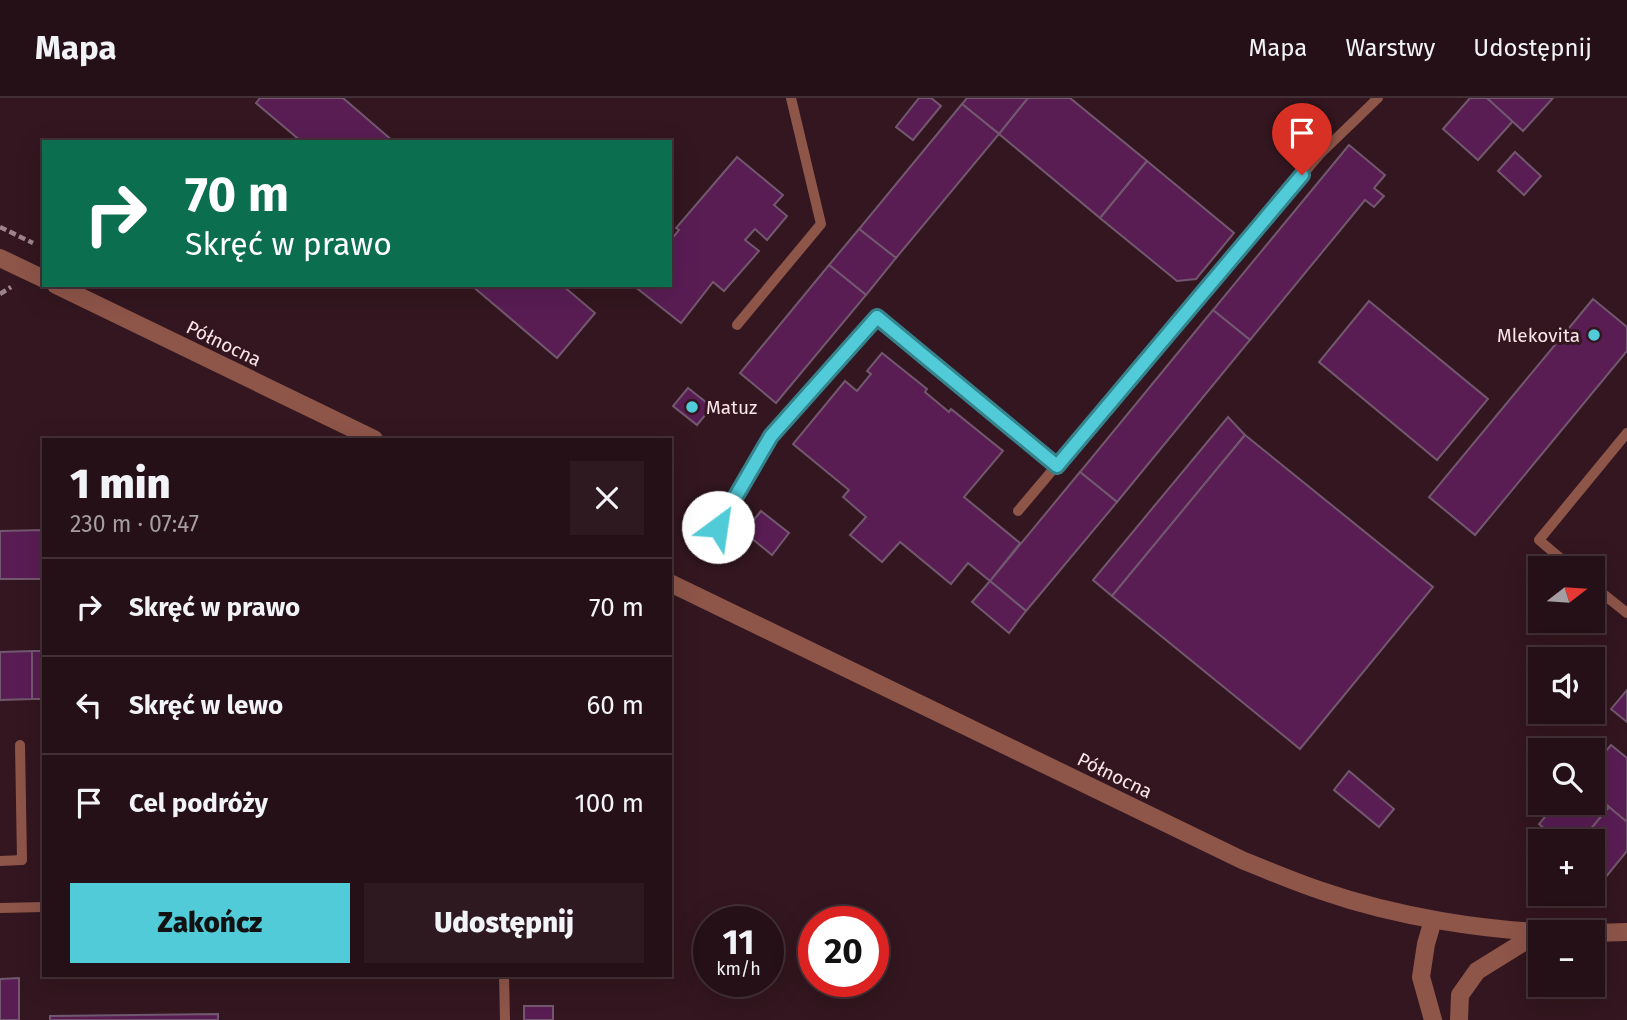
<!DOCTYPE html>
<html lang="pl">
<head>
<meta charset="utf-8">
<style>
	body { margin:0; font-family:"Fira Sans",sans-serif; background:#2e1920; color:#f1f3f6; height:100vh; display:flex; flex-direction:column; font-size:26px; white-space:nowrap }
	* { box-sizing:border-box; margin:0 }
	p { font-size:23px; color:#a49da1 }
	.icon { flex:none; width:38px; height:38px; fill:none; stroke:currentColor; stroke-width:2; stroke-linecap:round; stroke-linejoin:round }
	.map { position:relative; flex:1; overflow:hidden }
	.side { position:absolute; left:42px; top:340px; width:630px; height:539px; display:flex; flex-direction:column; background:#261017; border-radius:0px; box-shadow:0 7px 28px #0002,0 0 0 2px #423036 }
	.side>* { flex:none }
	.guide { position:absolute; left:42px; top:42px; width:630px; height:147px; border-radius:0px; box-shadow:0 7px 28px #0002,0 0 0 2px #423036; background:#0b6e4f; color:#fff; overflow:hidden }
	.needle { width:46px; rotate:73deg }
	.fabs { position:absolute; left:1528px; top:458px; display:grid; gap:14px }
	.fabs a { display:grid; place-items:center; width:77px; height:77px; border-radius:0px; background:#261017; box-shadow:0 7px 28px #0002,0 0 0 2px #423036; font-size:35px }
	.speed { position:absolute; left:693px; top:808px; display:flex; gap:14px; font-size:35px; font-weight:700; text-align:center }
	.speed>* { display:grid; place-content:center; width:91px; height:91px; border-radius:50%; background:#261017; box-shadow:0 7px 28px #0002,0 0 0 2px #423036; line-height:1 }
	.speed small { font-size:18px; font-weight:400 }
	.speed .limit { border:10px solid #d22; background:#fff; color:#111 }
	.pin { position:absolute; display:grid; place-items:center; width:60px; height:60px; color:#fff; margin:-72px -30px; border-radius:50% 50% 50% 0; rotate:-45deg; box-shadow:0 0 7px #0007 }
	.pin .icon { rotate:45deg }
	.me { position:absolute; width:77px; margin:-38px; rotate:31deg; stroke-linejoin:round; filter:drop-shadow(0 0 5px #0008) }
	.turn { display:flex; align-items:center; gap:24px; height:147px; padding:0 28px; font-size:32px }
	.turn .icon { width:91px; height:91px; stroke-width:2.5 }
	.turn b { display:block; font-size:49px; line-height:60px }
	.round { display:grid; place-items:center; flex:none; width:74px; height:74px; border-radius:0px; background:#2e1920 }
	.summary { display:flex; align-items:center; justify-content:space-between; height:119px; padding:0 28px }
	h1 { font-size:42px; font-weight:800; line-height:52px }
	.cta { display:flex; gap:14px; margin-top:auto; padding:14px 28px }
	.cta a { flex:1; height:80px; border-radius:0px; background:#52cbd9; color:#111; font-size:28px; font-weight:800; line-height:80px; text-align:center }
	.cta a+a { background:#2e1920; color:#f1f3f6 }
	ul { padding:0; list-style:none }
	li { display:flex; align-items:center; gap:21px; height:98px; padding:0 28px; border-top:2px solid #423036 }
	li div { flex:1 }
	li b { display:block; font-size:26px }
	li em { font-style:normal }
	header { display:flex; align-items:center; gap:42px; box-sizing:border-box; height:98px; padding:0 35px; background:#261017; border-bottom:2px solid #423036 }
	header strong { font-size:33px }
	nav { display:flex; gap:38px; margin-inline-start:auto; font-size:24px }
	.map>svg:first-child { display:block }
	.building { fill:#591d54; stroke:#72586e; stroke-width:2 }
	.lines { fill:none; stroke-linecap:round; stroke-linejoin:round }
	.path { stroke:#9d848a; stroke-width:4.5; stroke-dasharray:7 3.5; stroke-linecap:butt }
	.service { stroke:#8e5549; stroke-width:10 }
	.minor { stroke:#8e5549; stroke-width:18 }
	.tertiary { stroke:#8e5549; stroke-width:18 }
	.route-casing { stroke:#35848d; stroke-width:18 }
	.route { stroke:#52cbd9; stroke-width:12 }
	.poi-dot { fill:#52cbd9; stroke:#33161f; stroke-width:2.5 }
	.labels { text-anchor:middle; stroke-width:6; stroke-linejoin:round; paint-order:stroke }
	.poi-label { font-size:19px; fill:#fae5e9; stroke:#33161f; text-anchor:end }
	.street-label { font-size:19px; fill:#fae5e9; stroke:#33161f }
</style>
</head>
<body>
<header>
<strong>Mapa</strong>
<nav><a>Mapa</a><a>Warstwy</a><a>Udostępnij</a></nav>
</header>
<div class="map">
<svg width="1627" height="922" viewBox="0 0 1627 922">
	<rect width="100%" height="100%" fill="#33161f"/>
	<g class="building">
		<polygon points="260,0 343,0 394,44 302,44 256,5"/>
		<polygon points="919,0 931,0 941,8 913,42 896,29"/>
		<polygon points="967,0 1028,0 999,36 962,6"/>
		<polygon points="1028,0 1070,0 1147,63 1100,120 999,36"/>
		<polygon points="1470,0 1487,0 1513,23 1478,62 1443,31"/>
		<polygon points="1487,0 1553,0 1523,33"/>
		<polygon points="962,6 999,36 896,160 859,131"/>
		<polygon points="1349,47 1385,77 1374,90 1384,98 1374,109 1365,102 1250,242 1213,212"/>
		<polygon points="1515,54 1541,78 1524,97 1498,73"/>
		<polygon points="737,59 783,97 774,107 787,118 767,142 755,131 745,142 759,153 724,193 713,184 681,225 634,188 670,187 670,143 679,132 676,130"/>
		<polygon points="1147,63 1234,135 1196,181 1177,183 1100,120"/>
		<polygon points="859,131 896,160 866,197 829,167"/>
		<polygon points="829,167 866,197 776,305 740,275"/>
		<polygon points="471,187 562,187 595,215 557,260"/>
		<polygon points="1593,201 1627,229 1627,253 1475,437 1429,399"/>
		<polygon points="1369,203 1488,301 1437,362 1319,264"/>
		<polygon points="1213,212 1250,242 1117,404 1080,374"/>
		<polygon points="882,255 927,291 925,294 949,314 951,311 1003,353 964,399 1020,445 990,483 968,465 951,486 900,444 882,464 850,437 866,419 843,399 849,392 793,346 845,283 857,293 871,276 867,273"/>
		<polygon points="688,290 712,309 697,327 673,308"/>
		<polygon points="1228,319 1245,337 1112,498 1093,482"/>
		<polygon points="1245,337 1433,489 1300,651 1112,498"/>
		<polygon points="1080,374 1117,404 1026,513 990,483"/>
		<polygon points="761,413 789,435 772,457 744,434"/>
		<polygon points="44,432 44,481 0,481 0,433"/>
		<polygon points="990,483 1026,513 1009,535 972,504"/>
		<rect x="32" y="553" width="12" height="48"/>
		<polygon points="32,553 32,601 0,602 0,554"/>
		<polygon points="1627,592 1627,624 1611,611"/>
		<polygon points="1611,647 1627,660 1627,724 1592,695 1592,670"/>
		<polygon points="1349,673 1394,711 1379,729 1334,692"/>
		<polygon points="1592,695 1609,709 1580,744 1560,744 1539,726 1556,705 1592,705"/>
		<polygon points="1609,709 1627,724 1627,753 1605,780 1592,770 1592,744 1580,744"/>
		<polygon points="19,880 19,922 0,922 0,881"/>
		<rect x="524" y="908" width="29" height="14"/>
		<polygon points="218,916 218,922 50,922 50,918"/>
	</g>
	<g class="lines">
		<g class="path">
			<polyline points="0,129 33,145"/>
			<polyline points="0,196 11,189"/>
		</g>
		<g class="service">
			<polyline points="737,227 821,126 791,0"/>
			<polyline points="1018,413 1320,56 1378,0"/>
			<polyline points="718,429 771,338 877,219 1057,368"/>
			<polyline points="1573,471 1539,442 1627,335"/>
			<polyline points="1592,487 1627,515"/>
			<polyline points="0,763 22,762 20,647"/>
			<polyline points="0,810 44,809"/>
			<polyline points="504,877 505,922"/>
		</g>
		<polyline class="minor" points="1433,922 1421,879 1426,846 1433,822"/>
		<g class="tertiary">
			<polyline points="0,160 44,181"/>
			<polyline points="56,187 374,341"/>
			<path d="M670 485 1242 762C1269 773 1295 784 1322 793 1397 819 1486 833 1564 835"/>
			<polyline points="1592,835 1627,834"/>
			<polyline points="1459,922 1460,897 1477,873 1540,834"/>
		</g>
	</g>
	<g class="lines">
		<g class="route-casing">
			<polyline id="route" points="718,429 771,338 877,219 1057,368 1302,77"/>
		</g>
		<use href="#route" class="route"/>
	</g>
	<g class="poi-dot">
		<circle cx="1594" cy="237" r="7"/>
		<circle cx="692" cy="309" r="7"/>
	</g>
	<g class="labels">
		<g class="poi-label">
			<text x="1580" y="244">Mlekovita</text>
			<text x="706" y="316" text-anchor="start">Matuz</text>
		</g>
		<g class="street-label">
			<text transform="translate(224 245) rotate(26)" y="7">Północna</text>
			<text transform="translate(1115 677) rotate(26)" y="7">Północna</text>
		</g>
	</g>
</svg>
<div class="fabs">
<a><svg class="needle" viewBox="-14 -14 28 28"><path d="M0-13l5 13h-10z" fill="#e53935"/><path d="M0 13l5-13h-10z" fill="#a49da1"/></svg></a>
<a><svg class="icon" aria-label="sound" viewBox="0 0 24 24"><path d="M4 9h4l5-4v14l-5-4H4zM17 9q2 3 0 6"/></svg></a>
<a><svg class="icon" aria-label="search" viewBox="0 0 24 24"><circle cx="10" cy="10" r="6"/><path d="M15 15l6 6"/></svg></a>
<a>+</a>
<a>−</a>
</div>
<div class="speed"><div>11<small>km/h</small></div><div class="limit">20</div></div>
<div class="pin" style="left:1302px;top:77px;background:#d93025"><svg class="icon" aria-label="arrive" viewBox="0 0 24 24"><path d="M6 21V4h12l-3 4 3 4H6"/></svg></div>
<svg class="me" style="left:718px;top:429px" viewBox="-20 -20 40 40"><circle r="19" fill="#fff"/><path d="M0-13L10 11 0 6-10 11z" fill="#52cbd9"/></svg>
<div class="guide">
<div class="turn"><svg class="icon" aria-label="right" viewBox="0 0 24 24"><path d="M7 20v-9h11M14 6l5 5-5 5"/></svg><div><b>70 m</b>Skręć w prawo</div></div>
</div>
<section class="side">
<div class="summary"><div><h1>1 min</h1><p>230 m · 07:47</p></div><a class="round"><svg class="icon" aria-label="close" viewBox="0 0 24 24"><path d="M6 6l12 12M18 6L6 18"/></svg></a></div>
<ul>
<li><svg class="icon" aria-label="right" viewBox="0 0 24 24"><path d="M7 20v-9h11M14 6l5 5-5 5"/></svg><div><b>Skręć w prawo</b></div><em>70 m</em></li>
<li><svg class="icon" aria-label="left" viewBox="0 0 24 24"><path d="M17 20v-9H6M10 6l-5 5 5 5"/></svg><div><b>Skręć w lewo</b></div><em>60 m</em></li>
<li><svg class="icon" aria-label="arrive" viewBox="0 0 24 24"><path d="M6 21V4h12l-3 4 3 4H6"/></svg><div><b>Cel podróży</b></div><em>100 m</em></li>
</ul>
<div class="cta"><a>Zakończ</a><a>Udostępnij</a></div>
</section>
</div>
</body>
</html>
